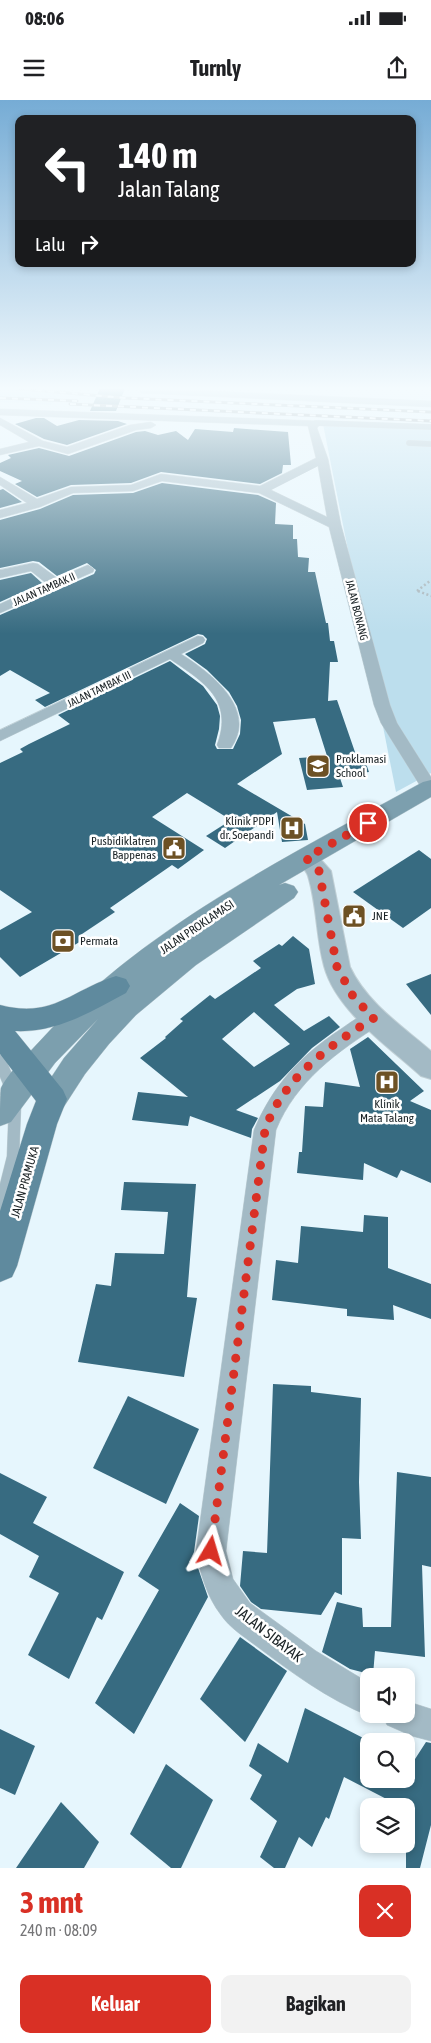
<!DOCTYPE html>
<html lang="id">
<head>
<meta charset="utf-8">
<style>
	body { margin:0; font-family:"Asap Condensed",sans-serif; background:#f2f2f2; color:#202124; height:100vh; display:flex; flex-direction:column; font-size:19px; white-space:nowrap }
	* { box-sizing:border-box; margin:0 }
	p { font-size:16px; color:#757577 }
	.icon { flex:none; width:28px; height:28px; fill:none; stroke:currentColor; stroke-width:2; stroke-linecap:round; stroke-linejoin:round }
	.map { position:relative; height:1768px; overflow:hidden }
	.side { display:flex; flex-direction:column; background:#fff; flex:1 }
	.side>* { flex:none }
	.banner { position:absolute; left:15px; top:15px; width:401px; height:152px; border-radius:10px; box-shadow:0 2px 8px #0003; background:#202124; color:#fff; overflow:hidden }
	.fabs { position:absolute; left:360px; top:1568px; display:grid; gap:10px }
	.fabs a { display:grid; place-items:center; width:55px; height:55px; border-radius:10px; background:#fff; box-shadow:0 2px 8px #0003; font-size:25px }
	.pin { position:absolute; display:grid; place-items:center; width:42px; height:42px; color:#fff; margin:-21px; border:2px solid #fff; border-radius:50%; box-shadow:0 1px 5px #0007 }
	.me { position:absolute; width:55px; margin:-28px; rotate:7deg; stroke-linejoin:round; filter:drop-shadow(0 0 4px #0008) }
	.turn { display:flex; align-items:center; gap:18px; height:105px; padding:0 20px; font-size:22px }
	.turn .icon { width:65px; height:65px; stroke-width:2.5 }
	.turn b { display:block; font-size:35px; line-height:42px }
	.then { display:flex; align-items:center; height:48px; padding:0 20px; background:#0003; gap:10px; font-size:19px }
	.round { display:grid; place-items:center; flex:none; width:52px; height:52px; border-radius:10px; background:#f2f2f2 }
	.summary { display:flex; align-items:center; justify-content:space-between; height:85px; padding:0 20px }
	h1 { font-size:30px; font-weight:700; line-height:38px; color:#d93025 }
	.primary-button { display:flex; gap:10px; margin-top:auto; padding:10px 20px }
	.primary-button a { flex:1; height:58px; border-radius:10px; background:#d93025; color:#fff; font-size:20px; font-weight:700; line-height:58px; text-align:center }
	.primary-button a+a { background:#f2f2f2; color:#202124 }
	.status { display:flex; justify-content:space-between; align-items:center; height:35px; padding:0 25px; background:#fff; direction:ltr }
	.status svg { height:14px; fill:currentColor }
	header { display:flex; justify-content:space-between; align-items:center; height:65px; padding:0 20px; background:#fff; font-size:22px; font-weight:700 }
	.map>svg:first-child { display:block }
	.built { fill:#d2eefa }
	.green { fill:#bcdeed }
	.building { fill:#376b81; fill-rule:evenodd }
	.lines { fill:none; stroke-linecap:round; stroke-linejoin:round }
	.service-far1-casing { stroke:#c1d0d6; stroke-width:6 }
	.service-casing { stroke:#c1d0d6; stroke-width:13 }
	.minor-casing { stroke:#c1d0d6; stroke-width:1 }
	.tertiary-casing { stroke:#c1d0d6; stroke-width:2 }
	.secondary-casing { stroke:#c1d0d6; stroke-width:1 }
	.primary-casing { stroke:#c1d0d6; stroke-width:1 }
	.path { stroke:#a8b5bb; stroke-width:2.5; stroke-dasharray:2 2.5; stroke-linecap:butt }
	.service-far1 { stroke:#a3bac5; stroke-width:5.5 }
	.service { stroke:#a3bac5; stroke-width:12 }
	.minor { fill:#a3bac5; fill-rule:evenodd }
	.tertiary { fill:#a3bac5; fill-rule:evenodd }
	.secondary { fill:#7c9fae; fill-rule:evenodd }
	.primary { fill:#5f8a9e; fill-rule:evenodd }
	.rail-casing { stroke:#838f94; stroke-width:3 }
	.rail { stroke:#fff; stroke-width:2; stroke-dasharray:6; stroke-linecap:butt }
	.route { stroke:#d93025; stroke-width:9; stroke-dasharray:0 16.2 }
	.labels { text-anchor:middle; stroke-width:5; stroke-linejoin:round; paint-order:stroke }
	.far-street-label { font-size:11px; fill:#1b2326; stroke:#fff }
	.poi-label { font-size:12px; fill:#1b2326; stroke:#fff; text-anchor:start }
	.street-label { font-size:12px; fill:#1b2326; stroke:#fff }
	.near-street-label { font-size:15px; fill:#1b2326; stroke:#fff }
</style>
</head>
<body>
<div class="status"><b>08:06</b><svg viewBox="0 0 49 12"><path d="M0 12V9h3v3zM5 12V6h3v6zM10 12V3h3v9zM15 12V0h3v12zM26 1h20v11H26zM47 4h2v5h-2z"/></svg></div>
<header><svg class="icon" aria-label="menu" viewBox="0 0 24 24"><path d="M4 6h16M4 12h16M4 18h16"/></svg>Turnly<svg class="icon" aria-label="share" viewBox="0 0 24 24"><path d="M12 15V3M7 8l5-5 5 5M5 13v7h14v-7"/></svg></header>
<div class="map">
<svg width="431" height="1768" viewBox="0 0 431 1768">
	<rect width="100%" height="100%" fill="#e6f6fd"/>
	<polygon class="built" points="0,286 65,286 65,289 51,305 0,302"/>
	<polygon class="green" points="323,324 431,330 431,673 396,692"/>
	<g class="building">
		<polygon points="101,286 126,286 116,311 90,311"/>
		<polygon points="36,318 44,318 57,326 79,320 118,321 127,324 67,345 44,339 15,324"/>
		<polygon points="234,328 288,332 291,365 283,365 282,373 260,384 161,372 131,383 71,385 37,397 15,384 22,381 0,371 0,363 11,358 8,355 39,348 69,356 136,332 145,331 158,335 176,331 188,340 195,329 233,332"/>
		<polygon points="162,383 258,395 276,403 275,424 293,425 293,439 297,439 298,457 309,458 308,472 315,472 326,523 328,523 330,541 334,541 338,562 330,562 328,601 337,600 356,655 363,655 369,672 339,675 343,687 307,690 299,658 327,656 315,618 273,622 282,654 237,684 305,724 308,740 282,742 277,712 225,748 206,736 231,720 187,693 152,717 204,750 178,769 172,765 110,808 115,812 79,836 83,840 20,877 0,857 0,830 32,812 0,790 0,663 23,652 20,649 29,644 70,624 58,615 170,561 203,586 217,605 220,616 219,629 215,645 217,649 233,649 240,634 241,620 237,606 229,592 207,570 185,554 205,544 207,539 203,535 198,534 45,607 35,600 50,593 10,570 0,576 0,515 94,474 96,470 87,463 57,476 39,462 33,461 0,468 0,420 40,409 73,395 133,393"/>
		<polygon points="3,389 22,402 0,408 0,390"/>
		<polygon points="31,473 42,483 0,502 0,480"/>
		<polygon points="419,750 431,759 431,808 403,828 353,792"/>
		<path d="M293 836 309 849 315 884 297 889 274 905 304 931 329 916 340 927 312 948 280 981 236 1010 258 1018 252 1029 251 1038 190 1016 188 1026 132 1020 138 992 188 997 140 958 166 938 165 937 183 921 180 919 210 895 215 899 261 868 253 861 279 844 282 846ZM254 912 290 944 254 967 222 939Z"/>
		<polygon points="431,874 431,915 406,884"/>
		<polygon points="368,937 424,991 410,1001 431,1010 431,1083 401,1070 397,1078 364,1063 363,1080 297,1073 299,1052 302,1052 305,1006 323,1007 325,982 360,987 350,949"/>
		<polygon points="124,1082 196,1084 187,1197 197,1198 184,1277 78,1262 96,1184 111,1186 115,1153 164,1154 168,1112 121,1110"/>
		<polygon points="364,1115 388,1117 388,1168 431,1184 431,1219 393,1205 394,1220 347,1216 347,1209 272,1200 276,1160 298,1163 301,1126 363,1132"/>
		<polygon points="273,1284 311,1286 311,1292 361,1298 359,1382 361,1439 342,1438 342,1495 335,1492 321,1515 261,1509 251,1502 240,1486 243,1451 267,1453"/>
		<polygon points="128,1296 199,1329 166,1404 93,1368"/>
		<polygon points="397,1372 431,1377 431,1467 422,1465 425,1557 375,1551 373,1575 350,1569 322,1552 337,1502 362,1508 363,1527 391,1527"/>
		<polygon points="0,1373 47,1397 33,1423 124,1472 102,1520 97,1517 69,1579 28,1555 59,1493 29,1477 39,1456 0,1434"/>
		<polygon points="180,1403 199,1416 194,1452 189,1462 198,1468 208,1497 134,1634 95,1603 159,1490 138,1476"/>
		<polygon points="240,1537 287,1571 245,1642 200,1599"/>
		<polygon points="305,1608 369,1641 369,1679 406,1679 406,1673 426,1642 431,1643 431,1725 420,1768 406,1768 406,1706 400,1706 344,1677 329,1719 326,1717 312,1747 299,1737 285,1768 274,1768 260,1757 277,1721 250,1699 262,1675 249,1666 258,1643 288,1663"/>
		<polygon points="0,1629 35,1646 15,1695 0,1688"/>
		<polygon points="166,1664 213,1700 181,1768 171,1768 130,1734"/>
		<polygon points="61,1702 99,1742 84,1768 16,1768"/>
	</g>
	<g class="lines">
		<g class="service-far1-casing">
			<g id="service-far1">
				<polyline points="316,323 431,327"/>
				<polyline points="409,343 431,344"/>
			</g>
		</g>
		<g class="service-casing">
			<g id="service">
				<polyline points="0,961 12,990"/>
				<polyline points="0,1109 13,1057 15,1004"/>
			</g>
		</g>
		<g class="minor-casing">
			<g id="minor">
				<polygon points="145,288 431,301 431,307 141,293 140,291"/>
				<path d="M0 309 320 321 321 323 317 328 328 359 341 425 390 605 397 623 431 677V693L424 692 381 623 374 605 329 427 259 393 162 381 133 391 73 393 40 407 0 418V410L27 403 0 385V377L37 399 71 387 131 385 161 374 260 386 316 358 308 326 0 315ZM318 366 327 417 271 390Z"/>
				<polygon points="0,318 43,341 67,347 130,325 151,322 156,325 151,328 136,330 68,354 39,346 0,355 0,349 29,342 0,325"/>
				<polygon points="33,463 38,464 57,478 88,465 94,469 93,472 0,513 0,504 46,483 31,471 0,478 0,470"/>
				<path d="M198 536 203 537 205 540 203 543 181 554C211 573 258 609 231 648H219L217 645C234 600 204 582 170 559L0 641V630Z"/>
				<path d="M374 910 381 912 384 918 381 924C338 951 296 981 276 1030L226 1451 233 1479 250 1503 316 1551 369 1583V1614H375L369 1616C327 1599 291 1572 255 1545 243 1536 230 1528 221 1515 207 1497 200 1473 196 1451L254 1030C273 985 300 956 341 929 351 922 362 914 374 910Z"/>
				<polygon points="406,1601 431,1609 431,1641 412,1636 387,1625 382,1614 406,1614"/>
			</g>
		</g>
		<g class="tertiary-casing">
			<path id="tertiary" d="M306 750 314 752 331 771 350 867C367 903 402 926 431 951V979L421 976C388 946 336 911 324 866 316 837 317 805 308 776 306 769 298 764 294 758L298 752Z"/>
		</g>
		<g class="secondary-casing">
			<path id="secondary" d="M431 680V697L279 785 285 783 294 786 298 792 294 798 196 865 136 915 109 944 85 974 63 1008 52 1012 41 1008 37 999 64 958 98 919 55 963 11 1022 0 1026C0 1017 0 995 1 988 8 973 28 954 39 942 143 827 289 756 423 682Z"/>
		</g>
		<g class="primary-casing">
			<path id="primary" d="M116 876 126 879 130 886 126 893C91 912 56 933 15 931L63 990 67 999 57 1024 17 1166 12 1177 0 1182V1111L27 1024 36 1001 0 954V905C53 919 71 890 116 876Z"/>
		</g>
		<g class="path">
			<polyline points="417,491 431,480"/>
			<polyline points="418,491 431,496"/>
		</g>
		<use href="#service-far1" class="service-far1"/>
		<use href="#service" class="service"/>
		<use href="#minor" class="minor"/>
		<use href="#tertiary" class="tertiary"/>
		<use href="#secondary" class="secondary"/>
		<use href="#primary" class="primary"/>
		<g class="rail-casing">
			<g id="rail">
				<polyline points="0,287 125,298 431,312"/>
				<polyline points="0,298 77,301"/>
				<polyline points="70,304 431,321"/>
			</g>
		</g>
		<use href="#rail" class="rail"/>
	</g>
	<linearGradient id="sky" x2="0" y2="1"><stop stop-color="#76acd5"/><stop offset="0.54" stop-color="#f4fbfe"/><stop offset="1" stop-color="#f4fbfe" stop-opacity="0"/></linearGradient>
	<rect width="431" height="534" fill="url(#sky)"/>
	<g class="lines">
		<path class="route" d="M211 1451 265 1030C282 979 330 945 374 918L354 898 337 867 319 771 306 758 368 723"/>
	</g>
	<defs>
		<g id="school-square" transform="scale(1.25)"><rect x="-9" y="-9" width="18" height="18" rx="4" fill="#6d5124" stroke="#fff"/><path d="M0-5L7-2L0 1L-7-2ZM-4 1L0 2.5L4 1V4Q0 6-4 4Z" fill="#fff"/></g>
		<g id="hospital-square" transform="scale(1.25)"><rect x="-9" y="-9" width="18" height="18" rx="4" fill="#6d5124" stroke="#fff"/><path d="M-5-5h3v3.5h4V-5h3V5h-3V1.5h-4V5h-3Z" fill="#fff"/></g>
		<g id="civic-square" transform="scale(1.25)"><rect x="-9" y="-9" width="18" height="18" rx="4" fill="#6d5124" stroke="#fff"/><path d="M-.6-6.5H3V-4.5H.6V-3L4-1V1h2V6H-6V1h2V-1L-.6-3ZM-1.2 2.5V6h2.4V2.5Z" fill="#fff"/></g>
		<g id="bank-square" transform="scale(1.25)"><rect x="-9" y="-9" width="18" height="18" rx="4" fill="#6d5124" stroke="#fff"/><path d="M-6-4H6V4H-6ZM0-2.3a2.3 2.3 0 1 0 0 4.6a2.3 2.3 0 1 0 0-4.6Z" fill="#fff"/></g>
	</defs>
	<g fill-rule="evenodd">
		<use href="#school-square" x="318" y="666"/>
		<use href="#hospital-square" x="292" y="728"/>
		<use href="#civic-square" x="174" y="748"/>
		<use href="#civic-square" x="354" y="816"/>
		<use href="#bank-square" x="63" y="841"/>
		<use href="#hospital-square" x="387" y="982"/>
	</g>
	<g class="labels">
		<g class="far-street-label">
			<text transform="translate(44 489) rotate(-24)" y="4">JALAN TAMBAK II</text>
			<text transform="translate(357 510) rotate(76)" y="4">JALAN BONANG</text>
			<text transform="translate(99 589) rotate(-26)" y="4">JALAN TAMBAK III</text>
		</g>
		<g class="poi-label">
			<text x="336" y="663">Proklamasi<tspan x="336" dy="14">School</tspan></text>
			<text x="274" y="725" text-anchor="end">Klinik PDPI<tspan x="274" dy="14">dr. Soepandi</tspan></text>
			<text x="156" y="745" text-anchor="end">Pusbidiklatren<tspan x="156" dy="14">Bappenas</tspan></text>
			<text x="372" y="820">JNE</text>
			<text x="80" y="845">Permata</text>
			<text x="387" y="1008" text-anchor="middle">Klinik<tspan x="387" dy="14">Mata Talang</tspan></text>
		</g>
		<g class="street-label">
			<text transform="translate(197 827) rotate(-34)" y="4">JALAN PROKLAMASI</text>
			<text transform="translate(25 1082) rotate(-74)" y="4">JALAN PRAMUKA</text>
		</g>
		<g class="near-street-label">
			<text transform="translate(269 1534) rotate(38)" y="5">JALAN SIBAYAK</text>
		</g>
	</g>
</svg>
<div class="fabs">
<a><svg class="icon" aria-label="sound" viewBox="0 0 24 24"><path d="M4 9h4l5-4v14l-5-4H4zM17 9q2 3 0 6"/></svg></a>
<a><svg class="icon" aria-label="search" viewBox="0 0 24 24"><circle cx="10" cy="10" r="6"/><path d="M15 15l6 6"/></svg></a>
<a><svg class="icon" aria-label="layers" viewBox="0 0 24 24"><path d="M12 4l9 5-9 5-9-5zM3 14l9 5 9-5"/></svg></a>
</div>
<div class="pin" style="left:368px;top:723px;background:#d93025"><svg class="icon" aria-label="arrive" viewBox="0 0 24 24"><path d="M6 21V4h12l-3 4 3 4H6"/></svg></div>
<svg class="me" style="left:211px;top:1451px" viewBox="-20 -20 40 40"><path d="M0-17L14 15 0 8-14 15z" fill="#d93025" stroke="#fff" stroke-width="4"/></svg>
<div class="banner">
<div class="turn"><svg class="icon" aria-label="left" viewBox="0 0 24 24"><path d="M17 20v-9H6M10 6l-5 5 5 5"/></svg><div><b>140 m</b>Jalan Talang</div></div>
<div class="then">Lalu<svg class="icon" aria-label="right" viewBox="0 0 24 24"><path d="M7 20v-9h11M14 6l5 5-5 5"/></svg></div>
</div>
</div>
<section class="side">
<div class="summary"><div><h1>3 mnt</h1><p>240 m · 08:09</p></div><a class="round" style="background:#d93025;color:#fff"><svg class="icon" aria-label="close" viewBox="0 0 24 24"><path d="M6 6l12 12M18 6L6 18"/></svg></a></div>
<div class="primary-button"><a>Keluar</a><a>Bagikan</a></div>
</section>
</body>
</html>
